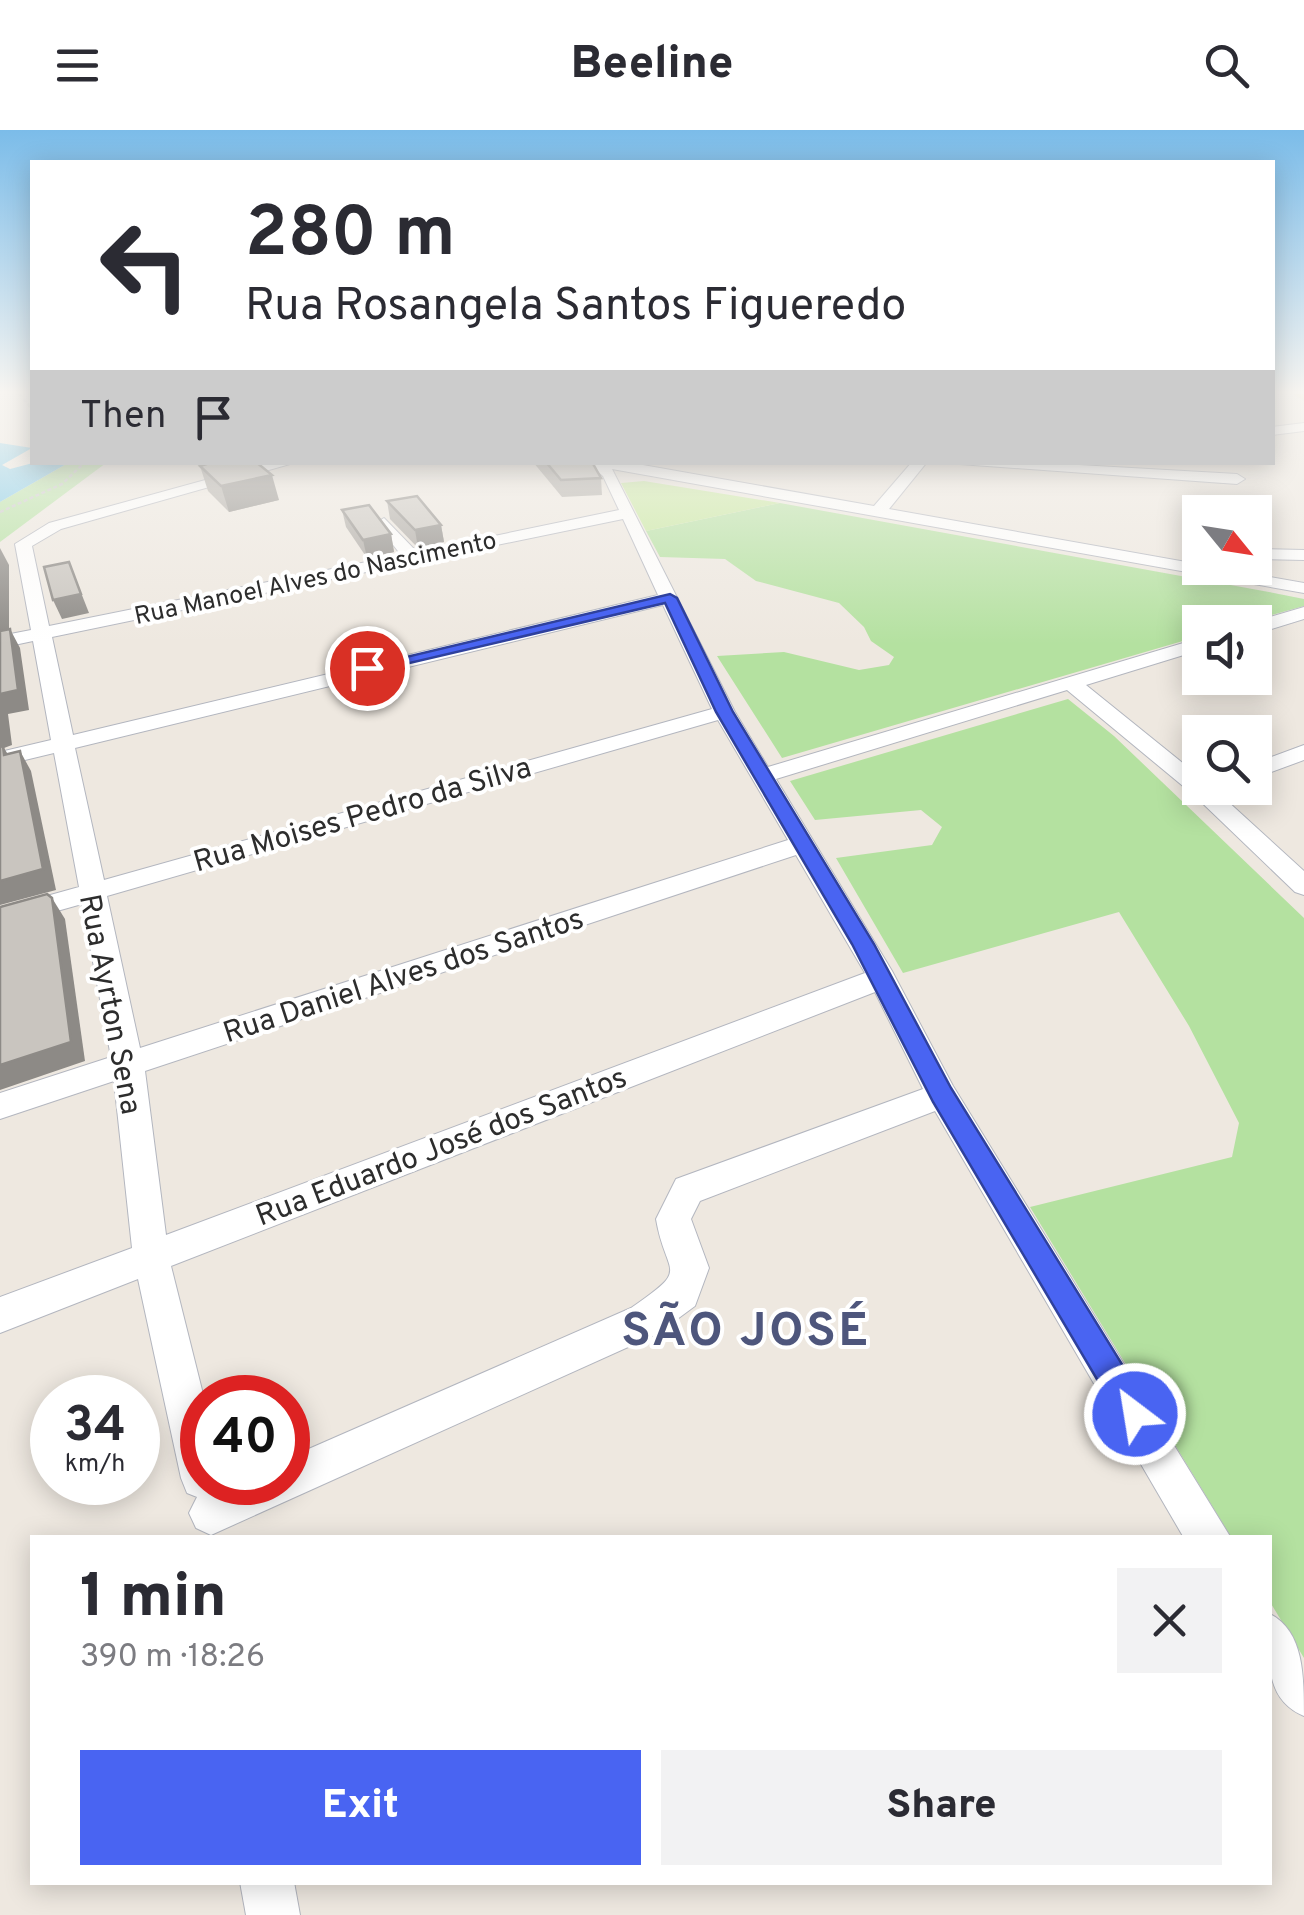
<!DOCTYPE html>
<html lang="en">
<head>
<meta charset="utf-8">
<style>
	body { margin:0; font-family:Overpass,sans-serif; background:#f2f2f3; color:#2b2b33; height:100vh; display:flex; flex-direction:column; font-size:38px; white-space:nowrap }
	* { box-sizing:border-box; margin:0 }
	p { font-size:32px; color:#7c7c81 }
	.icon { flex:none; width:55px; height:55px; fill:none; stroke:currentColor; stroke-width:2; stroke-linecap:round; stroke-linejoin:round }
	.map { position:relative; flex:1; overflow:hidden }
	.panel { position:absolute; left:30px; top:1405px; width:1242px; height:350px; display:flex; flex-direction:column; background:#fff; border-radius:0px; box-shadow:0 5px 25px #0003 }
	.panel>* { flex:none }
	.hud { position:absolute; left:30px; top:30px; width:1245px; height:305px; border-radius:0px; box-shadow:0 5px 25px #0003; background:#fff; color:#2b2b33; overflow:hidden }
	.needle { width:65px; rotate:120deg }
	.tools { position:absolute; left:1182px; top:365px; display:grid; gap:20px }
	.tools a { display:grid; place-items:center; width:90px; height:90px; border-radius:0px; background:#fff; box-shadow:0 5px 25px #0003; font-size:50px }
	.speed { position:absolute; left:30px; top:1245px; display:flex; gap:20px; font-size:50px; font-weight:700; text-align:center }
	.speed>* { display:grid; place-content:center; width:130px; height:130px; border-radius:50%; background:#fff; box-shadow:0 5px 25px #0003; line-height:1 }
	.speed small { font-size:25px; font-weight:400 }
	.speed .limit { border:15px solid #d22; background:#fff; color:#111 }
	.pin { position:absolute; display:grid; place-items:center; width:85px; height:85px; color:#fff; margin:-42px; border:5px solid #fff; border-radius:50%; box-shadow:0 2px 10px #0007 }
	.me { position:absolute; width:110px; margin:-55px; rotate:329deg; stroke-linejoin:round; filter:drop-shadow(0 0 8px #0008) }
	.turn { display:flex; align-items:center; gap:35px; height:210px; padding:0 50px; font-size:45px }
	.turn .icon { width:130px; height:130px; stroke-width:2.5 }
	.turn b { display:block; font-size:70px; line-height:85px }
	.then { display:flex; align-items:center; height:95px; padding:0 50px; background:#0003; gap:20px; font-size:38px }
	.round { display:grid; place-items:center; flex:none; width:105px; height:105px; border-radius:0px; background:#f2f2f3 }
	.summary { display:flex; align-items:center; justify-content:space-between; height:170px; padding:0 50px }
	h1 { font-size:60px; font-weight:800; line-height:75px }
	.primary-button { display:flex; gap:20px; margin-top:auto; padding:20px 50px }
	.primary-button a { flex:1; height:115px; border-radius:0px; background:#4964f2; color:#fff; font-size:40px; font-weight:800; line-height:115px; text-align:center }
	.primary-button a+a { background:#f2f2f3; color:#2b2b33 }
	header { display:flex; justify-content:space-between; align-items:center; height:130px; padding:0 50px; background:#fff; font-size:45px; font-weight:800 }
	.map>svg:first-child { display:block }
	.green { fill:#b4e1a0 }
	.pitch { fill:#c6e89c }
	.water { fill:#79c9ea }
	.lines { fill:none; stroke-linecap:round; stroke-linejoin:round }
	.minor-casing { stroke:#b3b6bf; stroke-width:2 }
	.major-casing { stroke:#c8c8c8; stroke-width:2 }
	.path { stroke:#c8c8c8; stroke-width:2.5; stroke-dasharray:4 2.5; stroke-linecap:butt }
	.minor { fill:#fff; fill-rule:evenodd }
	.major { fill:#ebcf68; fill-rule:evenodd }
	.wall { fill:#ada9a4 }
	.shaded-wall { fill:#8d8a86 }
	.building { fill:#c9c5bf; stroke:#8d8a86; stroke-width:2.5 }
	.route { fill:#4964f2; stroke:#2f419d; stroke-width:2.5 }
	.labels { text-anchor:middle; stroke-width:8; stroke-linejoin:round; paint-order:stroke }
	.far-street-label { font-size:25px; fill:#2d2d2d; stroke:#fff }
	.street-label { font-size:30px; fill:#2d2d2d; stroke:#fff }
	.near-district-label { font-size:48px; font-weight:bold; letter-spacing:2.5px; fill:#4e567c; stroke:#fff }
</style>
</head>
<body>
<header><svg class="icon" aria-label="menu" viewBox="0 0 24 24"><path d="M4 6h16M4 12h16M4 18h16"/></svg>Beeline<svg class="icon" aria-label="search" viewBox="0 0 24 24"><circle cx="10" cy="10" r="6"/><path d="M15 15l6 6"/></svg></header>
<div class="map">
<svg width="1304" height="1785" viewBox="0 0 1304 1785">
	<rect width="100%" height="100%" fill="#eee8e0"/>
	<g class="green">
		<polygon points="68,333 106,333 0,412 0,372"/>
		<polygon points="780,373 1269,462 1304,469 1304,476 1247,492 1200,492 1200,506 782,628 717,526 784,522 859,540 889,535 894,527 871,511 864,497 839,473 756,451 725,429 660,427 646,401"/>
		<polygon points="1068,569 1114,606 1304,788 1304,1528 1270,1472 1270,1408 1231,1407 1030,1077 1232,1027 1239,993 1189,896 1119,782 903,843 836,728 932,715 942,697 921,680 815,690 790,651"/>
	</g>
	<polygon class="pitch" points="644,351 780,373 646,401 621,353"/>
	<polygon class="water" points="0,313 32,318 2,335 10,339 33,333 68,333 0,372"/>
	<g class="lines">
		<g class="minor-casing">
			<g id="minor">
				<polygon points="1304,293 1304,301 1272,305 1272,297"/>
				<path d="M271 332H297L61 399 32 416 49 496 401 425 376 393 384 388 417 422 619 380 603 346 587 332H626L874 376 912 332H927L889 379 1304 453V463L612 339 735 582 768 637 1200 508V520L1086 555 1200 647V658H1213L1304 741V765L1295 762 1195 666 1067 560 776 649 892 841 953 956 1231 1408H1184L935 981 700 1071 691 1089 709 1138 695 1176 657 1204 211 1405 196 1398 189 1383 197 1367 187 1363 181 1348 138 1149 0 1203V1167L132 1118 114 951 0 989V963L111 927 82 774 0 797V779L79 757 54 623 0 636V622L51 610 33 511 0 518V506L31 500 15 414 49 393ZM623 389 658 465 73 605 52 507ZM663 475 712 579 104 750 75 618ZM718 590 788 710 140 918 107 766ZM796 725 865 843 166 1105 145 941ZM875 862 923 959 676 1049 656 1089C666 1148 692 1136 631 1178L288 1328V1352H229L220 1357 221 1352H202L204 1268 171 1136Z"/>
				<polygon points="932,332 1026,332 1237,344 1245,349 1237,354"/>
				<polygon points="1255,419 1304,420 1304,430 1255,429"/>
				<polygon points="1304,477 1304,489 1255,504 1253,492"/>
				<polygon points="1304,615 1304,630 1255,648 1255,633"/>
				<path d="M1270 1484C1304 1501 1304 1547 1304 1586 1261 1568 1270 1523 1270 1484Z"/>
				<polygon points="240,1752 294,1752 300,1785 246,1785"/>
			</g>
		</g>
		<g class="major-casing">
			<polygon id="major" points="1294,264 1304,264 1304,270"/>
		</g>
		<g class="path">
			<polyline points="19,264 32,279"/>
			<polyline points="0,382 62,354 85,332"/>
		</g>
		<use href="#minor" class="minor"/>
		<use href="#major" class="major"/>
	</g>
	<g class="wall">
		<polygon points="533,332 592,332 601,348 602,365 562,367"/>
		<polygon points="200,336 279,370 229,382 208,361"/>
		<polygon points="387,371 441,395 444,412 418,418 390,389"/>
		<polygon points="342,380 391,404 394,422 367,428 346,397"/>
	</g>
	<g class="shaded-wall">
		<polygon points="272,345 279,370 229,382 221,356"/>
		<polygon points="441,395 444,412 418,418 415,400"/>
		<polygon points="391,404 394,422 367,428 363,410"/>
		<polygon points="0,418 9,435 9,500 0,503"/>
		<polygon points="69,432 89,483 62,489 53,470"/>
		<polygon points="10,499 20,518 29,580 8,584 12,615 4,618 15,636 0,619 0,564"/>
		<polygon points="20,621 31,641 56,760 0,775 0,751"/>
		<polygon points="52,768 65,789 85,931 0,960 0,935"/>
	</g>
	<g class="building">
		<polygon points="213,332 256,332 272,345 221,356 200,336"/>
		<polygon points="546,332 592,332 601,348 561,350"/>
		<polygon points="417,366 441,395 415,400 387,371"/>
		<polygon points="369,375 391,404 363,410 342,380"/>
		<polygon points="69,432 81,464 53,470 44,437"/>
		<polygon points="10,499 18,560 0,564 0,501"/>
		<polygon points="3,616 4,625 20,621 43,739 0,751 0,617"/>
		<polygon points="47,764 52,768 71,912 0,935 0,777"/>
	</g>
	<linearGradient id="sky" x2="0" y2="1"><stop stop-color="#7bbce9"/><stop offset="0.51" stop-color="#f7f5f1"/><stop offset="1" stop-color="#f7f5f1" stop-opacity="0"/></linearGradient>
	<rect width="1304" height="514" fill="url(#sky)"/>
	<polygon class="route" points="670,464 677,468 733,582 874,814 951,958 1146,1273 1150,1284 1146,1295 1135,1299 1124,1295 933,972 852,814 716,582 665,473 367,543 360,538"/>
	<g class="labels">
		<g class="far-street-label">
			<text transform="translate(315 447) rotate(-12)" y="9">Rua Manoel Alves do Nascimento</text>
		</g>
		<g class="street-label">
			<text transform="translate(362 684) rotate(-16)" y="10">Rua Moises Pedro da Silva</text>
			<text transform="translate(403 845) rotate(-18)" y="10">Rua Daniel Alves dos Santos</text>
			<text transform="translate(111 874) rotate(79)" y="10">Rua Ayrton Sena</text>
			<text transform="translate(441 1016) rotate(-21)" y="10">Rua Eduardo José dos Santos</text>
		</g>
		<g class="near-district-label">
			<text x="746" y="1215">SÃO JOSÉ</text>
		</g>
	</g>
</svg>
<div class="tools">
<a><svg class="needle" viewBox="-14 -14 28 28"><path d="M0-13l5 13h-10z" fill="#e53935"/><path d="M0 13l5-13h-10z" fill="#7c7c81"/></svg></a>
<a><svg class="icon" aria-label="sound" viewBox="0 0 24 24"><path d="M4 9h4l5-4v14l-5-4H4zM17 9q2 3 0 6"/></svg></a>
<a><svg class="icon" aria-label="search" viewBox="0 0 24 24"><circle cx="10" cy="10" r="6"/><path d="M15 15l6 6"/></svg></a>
</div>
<div class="speed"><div>34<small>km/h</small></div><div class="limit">40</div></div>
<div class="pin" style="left:367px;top:538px;background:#d93025"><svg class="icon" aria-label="arrive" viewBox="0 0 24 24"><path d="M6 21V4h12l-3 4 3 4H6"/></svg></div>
<svg class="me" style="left:1135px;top:1284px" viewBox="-20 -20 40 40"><circle r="17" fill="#4964f2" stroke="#fff" stroke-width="3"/><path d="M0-11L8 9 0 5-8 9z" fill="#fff"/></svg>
<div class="hud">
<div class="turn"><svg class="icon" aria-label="left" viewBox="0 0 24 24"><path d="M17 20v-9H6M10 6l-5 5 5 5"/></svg><div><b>280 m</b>Rua Rosangela Santos Figueredo</div></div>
<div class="then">Then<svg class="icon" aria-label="arrive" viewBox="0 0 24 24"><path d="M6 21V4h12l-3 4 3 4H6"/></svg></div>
</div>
<section class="panel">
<div class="summary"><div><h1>1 min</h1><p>390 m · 18:26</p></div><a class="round"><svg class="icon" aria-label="close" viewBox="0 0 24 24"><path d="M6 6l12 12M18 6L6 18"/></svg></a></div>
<div class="primary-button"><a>Exit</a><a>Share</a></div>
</section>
</div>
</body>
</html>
